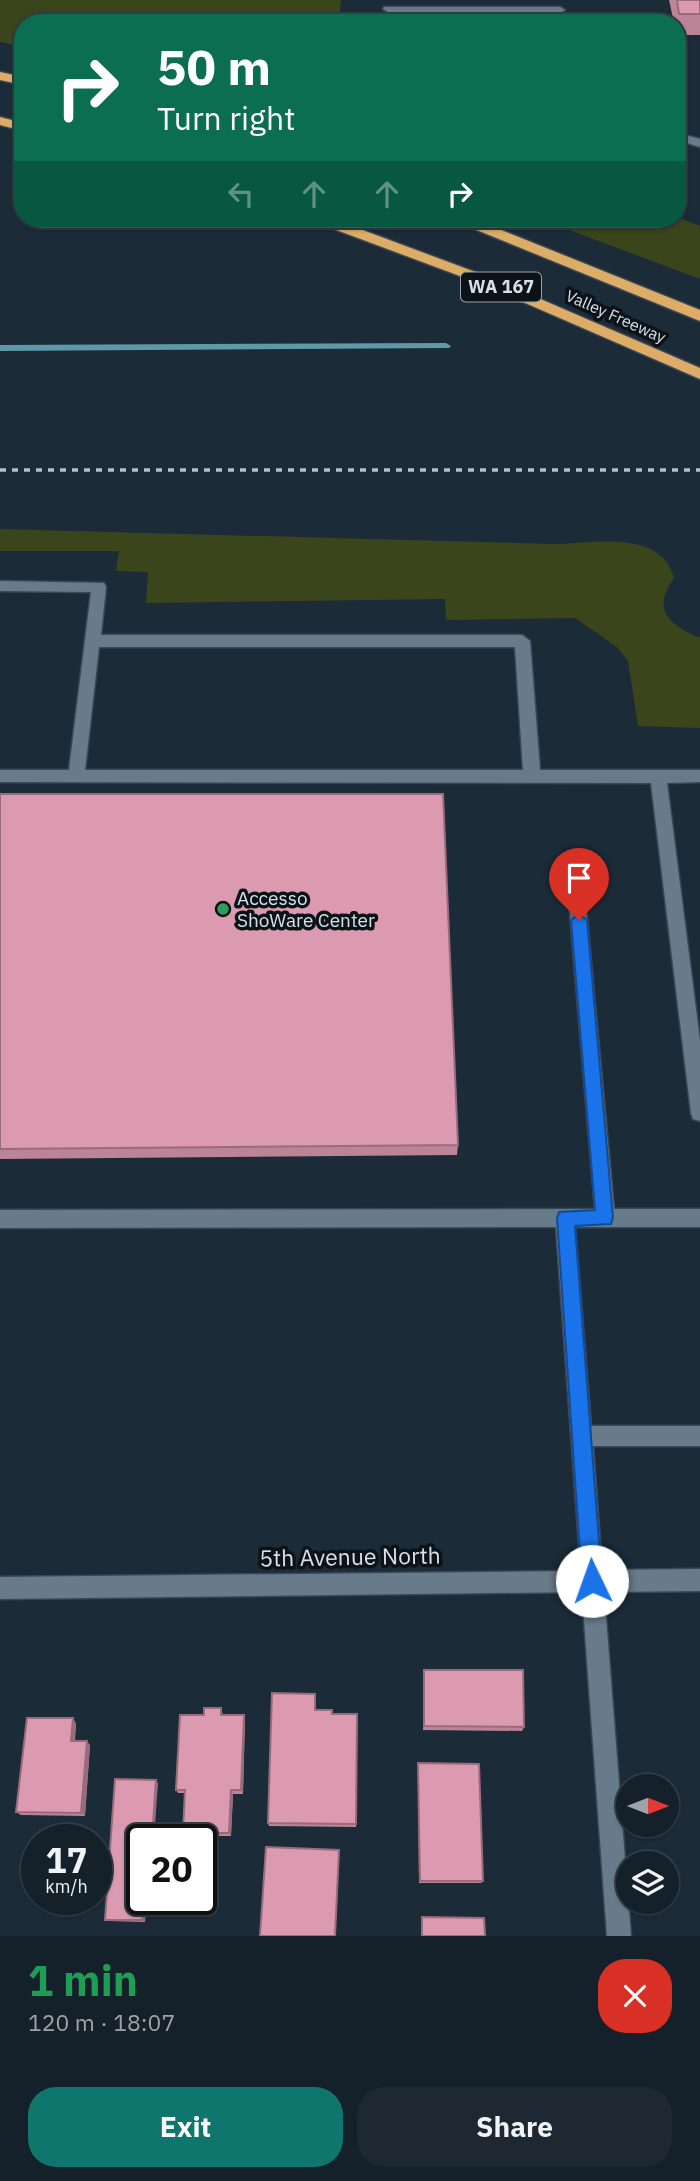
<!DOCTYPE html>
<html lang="en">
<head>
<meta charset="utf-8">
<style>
	body { margin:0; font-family:"IBM Plex Sans",sans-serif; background:#1d2832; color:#f1f3f6; height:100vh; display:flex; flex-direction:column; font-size:26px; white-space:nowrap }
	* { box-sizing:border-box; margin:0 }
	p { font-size:23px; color:#9da3a8 }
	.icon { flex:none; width:38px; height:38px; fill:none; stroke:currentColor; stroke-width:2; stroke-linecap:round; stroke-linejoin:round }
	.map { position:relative; height:1936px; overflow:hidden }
	.sheet { display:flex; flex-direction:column; background:#14202a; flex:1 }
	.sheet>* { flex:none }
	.top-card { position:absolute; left:14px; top:14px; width:672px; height:214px; border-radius:28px; box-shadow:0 2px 5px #0004,0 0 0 2px #333e47; background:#0b6e4f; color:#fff; overflow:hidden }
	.needle { width:46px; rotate:90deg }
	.controls { position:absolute; left:616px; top:1774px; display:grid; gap:14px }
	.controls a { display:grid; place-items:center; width:63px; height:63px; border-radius:50%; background:#14202a; box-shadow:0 2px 5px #0004,0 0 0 2px #333e47; font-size:35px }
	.speed { position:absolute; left:21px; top:1824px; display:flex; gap:14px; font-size:35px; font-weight:700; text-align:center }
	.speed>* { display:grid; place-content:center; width:91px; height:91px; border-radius:50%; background:#14202a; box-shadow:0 2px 5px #0004,0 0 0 2px #333e47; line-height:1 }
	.speed small { font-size:18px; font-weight:400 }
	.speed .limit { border:4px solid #111; border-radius:10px; background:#fff; color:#111 }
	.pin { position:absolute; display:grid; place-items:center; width:60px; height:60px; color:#fff; margin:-72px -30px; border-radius:50% 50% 50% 0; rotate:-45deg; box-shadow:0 0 7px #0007 }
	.pin .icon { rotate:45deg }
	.me { position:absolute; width:77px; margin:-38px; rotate:357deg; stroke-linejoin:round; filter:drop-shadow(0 0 5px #0008) }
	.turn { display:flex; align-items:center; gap:24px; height:147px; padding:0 28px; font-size:32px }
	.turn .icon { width:91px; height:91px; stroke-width:2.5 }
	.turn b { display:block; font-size:49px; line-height:60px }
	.lanes { display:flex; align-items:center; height:66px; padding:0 28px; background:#0003; justify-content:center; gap:35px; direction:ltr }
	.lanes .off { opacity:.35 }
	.round { display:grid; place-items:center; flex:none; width:74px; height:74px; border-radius:28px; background:#1d2832 }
	.overview { display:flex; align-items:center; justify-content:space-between; height:119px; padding:0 28px }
	h1 { font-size:42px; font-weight:700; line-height:52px; color:#1e9e55 }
	.button { display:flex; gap:14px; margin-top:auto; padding:14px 28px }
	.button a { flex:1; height:80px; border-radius:28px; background:#0f766e; color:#fff; font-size:28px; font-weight:700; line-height:80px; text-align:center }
	.button a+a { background:#1d2832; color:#f1f3f6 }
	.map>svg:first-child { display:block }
	.green { fill:#3b451b }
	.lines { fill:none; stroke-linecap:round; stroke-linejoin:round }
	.stream { fill:#5e99a9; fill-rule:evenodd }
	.minor-casing { stroke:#3b4854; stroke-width:3 }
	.highway-casing { stroke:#3b4854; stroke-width:3 }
	.minor { fill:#687b8a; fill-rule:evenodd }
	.highway { fill:#ddad68; fill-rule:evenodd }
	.rail { stroke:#b4bfc9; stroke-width:3.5; stroke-dasharray:6 6; stroke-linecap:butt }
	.wall { fill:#bc8497 }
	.shaded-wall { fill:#996c7b }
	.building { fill:#db9ab0; stroke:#996c7b; stroke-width:2 }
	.route { fill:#1a73e8; stroke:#114b97; stroke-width:2 }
	.leisure-dot { fill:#2e9e5b; stroke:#0c1318; stroke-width:2.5 }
	.labels { text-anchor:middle; stroke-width:7; stroke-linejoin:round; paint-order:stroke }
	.far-street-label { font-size:16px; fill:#d6e0e9; stroke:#0c1318 }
	.shield { fill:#0c1318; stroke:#99a2aa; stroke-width:2 }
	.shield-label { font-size:18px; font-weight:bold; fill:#d6e0e9 }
	.poi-label { font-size:19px; fill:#d6e0e9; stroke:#0c1318; text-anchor:start }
	.near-street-label { font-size:23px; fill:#d6e0e9; stroke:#0c1318 }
</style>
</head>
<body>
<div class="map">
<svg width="700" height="1936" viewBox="0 0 700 1936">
	<rect width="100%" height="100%" fill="#1b2b38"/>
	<g class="green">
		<polygon points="0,0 341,0 339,23 23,23 23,47 0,42"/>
		<polygon points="677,217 700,226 700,279 540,219"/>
		<path d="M0 529 555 544C595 543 661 529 674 578 651 610 669 625 700 638V728L638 726 628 661 617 647 575 618 446 620 445 599 146 603 148 572 116 571 119 551H0Z"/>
	</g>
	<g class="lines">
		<polygon class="stream" points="446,343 451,346 449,348 0,351 0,345"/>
		<g class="minor-casing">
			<g id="minor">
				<polygon points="384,7 560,7 565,10 560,13 388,12 383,9"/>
				<polygon points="677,133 700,139 700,147 677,140"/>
				<path d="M0 581 104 583 106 587 101 635H522L530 641 540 770H700V782L667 783 700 1041V1121L693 1119 691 1113 651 783 0 782V770H69L91 592 0 591ZM99 647H515L523 770H85Z"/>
				<polygon points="574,858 580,860 582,865 614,1209 700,1209 700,1227 575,1227 591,1426 700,1426 700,1446 593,1446 602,1570 700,1569 700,1591 604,1592 631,1936 607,1936 582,1592 0,1599 0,1577 581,1571 556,1227 0,1228 0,1210 595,1209 566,865 568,860"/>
			</g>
		</g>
		<g class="highway-casing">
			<g id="highway">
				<polygon points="0,72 23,77 23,85 0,80"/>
				<polygon points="0,117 23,123 23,131 0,125"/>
				<polygon points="313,219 333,219 494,279 700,368 700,379 484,285 315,222"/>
				<polygon points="455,219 474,219 700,310 700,321 457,222"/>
			</g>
		</g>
		<use href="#minor" class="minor"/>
		<use href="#highway" class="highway"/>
		<polyline class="rail" points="0,470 700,470"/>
	</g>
	<g class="wall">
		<polygon points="669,0 700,0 700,35 677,35 677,23 674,23"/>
		<polygon points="0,794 458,1145 457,1155 0,1159"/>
		<polygon points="424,1670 524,1727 522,1731 423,1730"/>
		<polygon points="221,1708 223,1715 245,1719 243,1794 233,1794 231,1836 185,1836 183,1833 185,1793 178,1793 176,1790 204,1715"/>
		<polygon points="315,1710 332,1714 357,1714 356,1827 269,1826 268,1823"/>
		<polygon points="76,1723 75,1741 90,1745 85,1816 21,1815 16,1812"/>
		<polygon points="418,1763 483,1881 481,1883 419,1883 418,1767"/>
		<polygon points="158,1783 142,1899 150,1899 150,1903 146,1903 145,1922 109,1921 105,1920"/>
	</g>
	<g class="shaded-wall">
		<polygon points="244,1715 245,1719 243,1794 241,1790"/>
		<polygon points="73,1718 76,1723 74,1745 71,1741"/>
		<polygon points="87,1741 90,1745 85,1816 81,1813"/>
		<polygon points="156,1780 158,1783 154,1839 152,1839"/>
		<polygon points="231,1790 233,1794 231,1836 229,1833"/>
		<polygon points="143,1901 146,1903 145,1922 142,1920"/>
	</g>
	<g class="building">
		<polygon points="677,0 700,0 700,14 679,14"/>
		<polygon points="0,794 443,794 458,1145 0,1149"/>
		<polygon points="424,1670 523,1670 524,1727 424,1726"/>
		<polygon points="272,1693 315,1694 315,1710 332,1710 332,1714 357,1714 356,1824 268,1823"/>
		<polygon points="204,1708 221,1708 221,1715 244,1715 241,1790 231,1790 229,1833 183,1833 185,1790 176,1790 180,1715 204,1715"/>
		<polygon points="27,1718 73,1718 71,1741 87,1741 81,1813 16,1812"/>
		<polygon points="418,1763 479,1764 483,1881 420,1881"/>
		<polygon points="115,1779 156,1780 152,1839 142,1839 142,1899 147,1899 147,1901 143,1901 142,1920 105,1920"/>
		<polygon points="266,1847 339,1850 335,1936 260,1936"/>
		<polygon points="422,1917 484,1918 485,1936 422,1936"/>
	</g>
	<polygon class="route" points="579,914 587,920 613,1218 611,1224 575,1226 602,1581 599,1588 592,1591 585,1588 582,1581 557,1218 559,1212 595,1210 571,920"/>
	<circle class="leisure-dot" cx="223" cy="909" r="7"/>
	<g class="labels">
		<g class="far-street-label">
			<text transform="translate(616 316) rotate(24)" y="6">Valley Freeway</text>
		</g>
		<rect class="shield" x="461" y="272.5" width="80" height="29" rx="5"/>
		<g class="shield-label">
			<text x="501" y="293">WA 167</text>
		</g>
		<g class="poi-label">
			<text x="237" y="905">Accesso<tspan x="237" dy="22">ShoWare Center</tspan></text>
		</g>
		<g class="near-street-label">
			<text transform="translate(350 1557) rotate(-1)" y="8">5th Avenue North</text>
		</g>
	</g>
</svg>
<div class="controls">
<a><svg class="needle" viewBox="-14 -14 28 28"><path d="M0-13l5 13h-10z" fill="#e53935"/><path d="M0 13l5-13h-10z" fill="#9da3a8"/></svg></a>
<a><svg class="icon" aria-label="layers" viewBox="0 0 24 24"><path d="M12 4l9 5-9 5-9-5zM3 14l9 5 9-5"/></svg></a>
</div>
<div class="speed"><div>17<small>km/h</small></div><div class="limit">20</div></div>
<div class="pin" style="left:579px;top:920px;background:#d93025"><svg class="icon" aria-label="arrive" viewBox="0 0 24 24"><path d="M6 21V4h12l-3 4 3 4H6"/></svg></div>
<svg class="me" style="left:592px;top:1581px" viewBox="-20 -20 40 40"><circle r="19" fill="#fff"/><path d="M0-13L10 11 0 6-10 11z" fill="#1a73e8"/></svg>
<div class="top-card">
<div class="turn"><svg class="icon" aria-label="right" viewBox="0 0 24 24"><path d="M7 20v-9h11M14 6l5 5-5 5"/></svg><div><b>50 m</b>Turn right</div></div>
<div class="lanes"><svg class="icon off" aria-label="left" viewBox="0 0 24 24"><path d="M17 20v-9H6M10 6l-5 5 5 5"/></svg><svg class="icon off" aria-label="ahead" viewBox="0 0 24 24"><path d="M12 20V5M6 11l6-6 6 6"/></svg><svg class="icon off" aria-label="ahead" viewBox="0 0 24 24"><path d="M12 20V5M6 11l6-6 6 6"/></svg><svg class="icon" aria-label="right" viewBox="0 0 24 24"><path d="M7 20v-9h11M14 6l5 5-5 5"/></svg></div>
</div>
</div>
<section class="sheet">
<div class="overview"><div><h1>1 min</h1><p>120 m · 18:07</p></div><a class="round" style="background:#d93025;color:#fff"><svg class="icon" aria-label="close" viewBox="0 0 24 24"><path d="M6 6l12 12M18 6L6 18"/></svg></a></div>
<div class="button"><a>Exit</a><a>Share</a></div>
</section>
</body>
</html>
